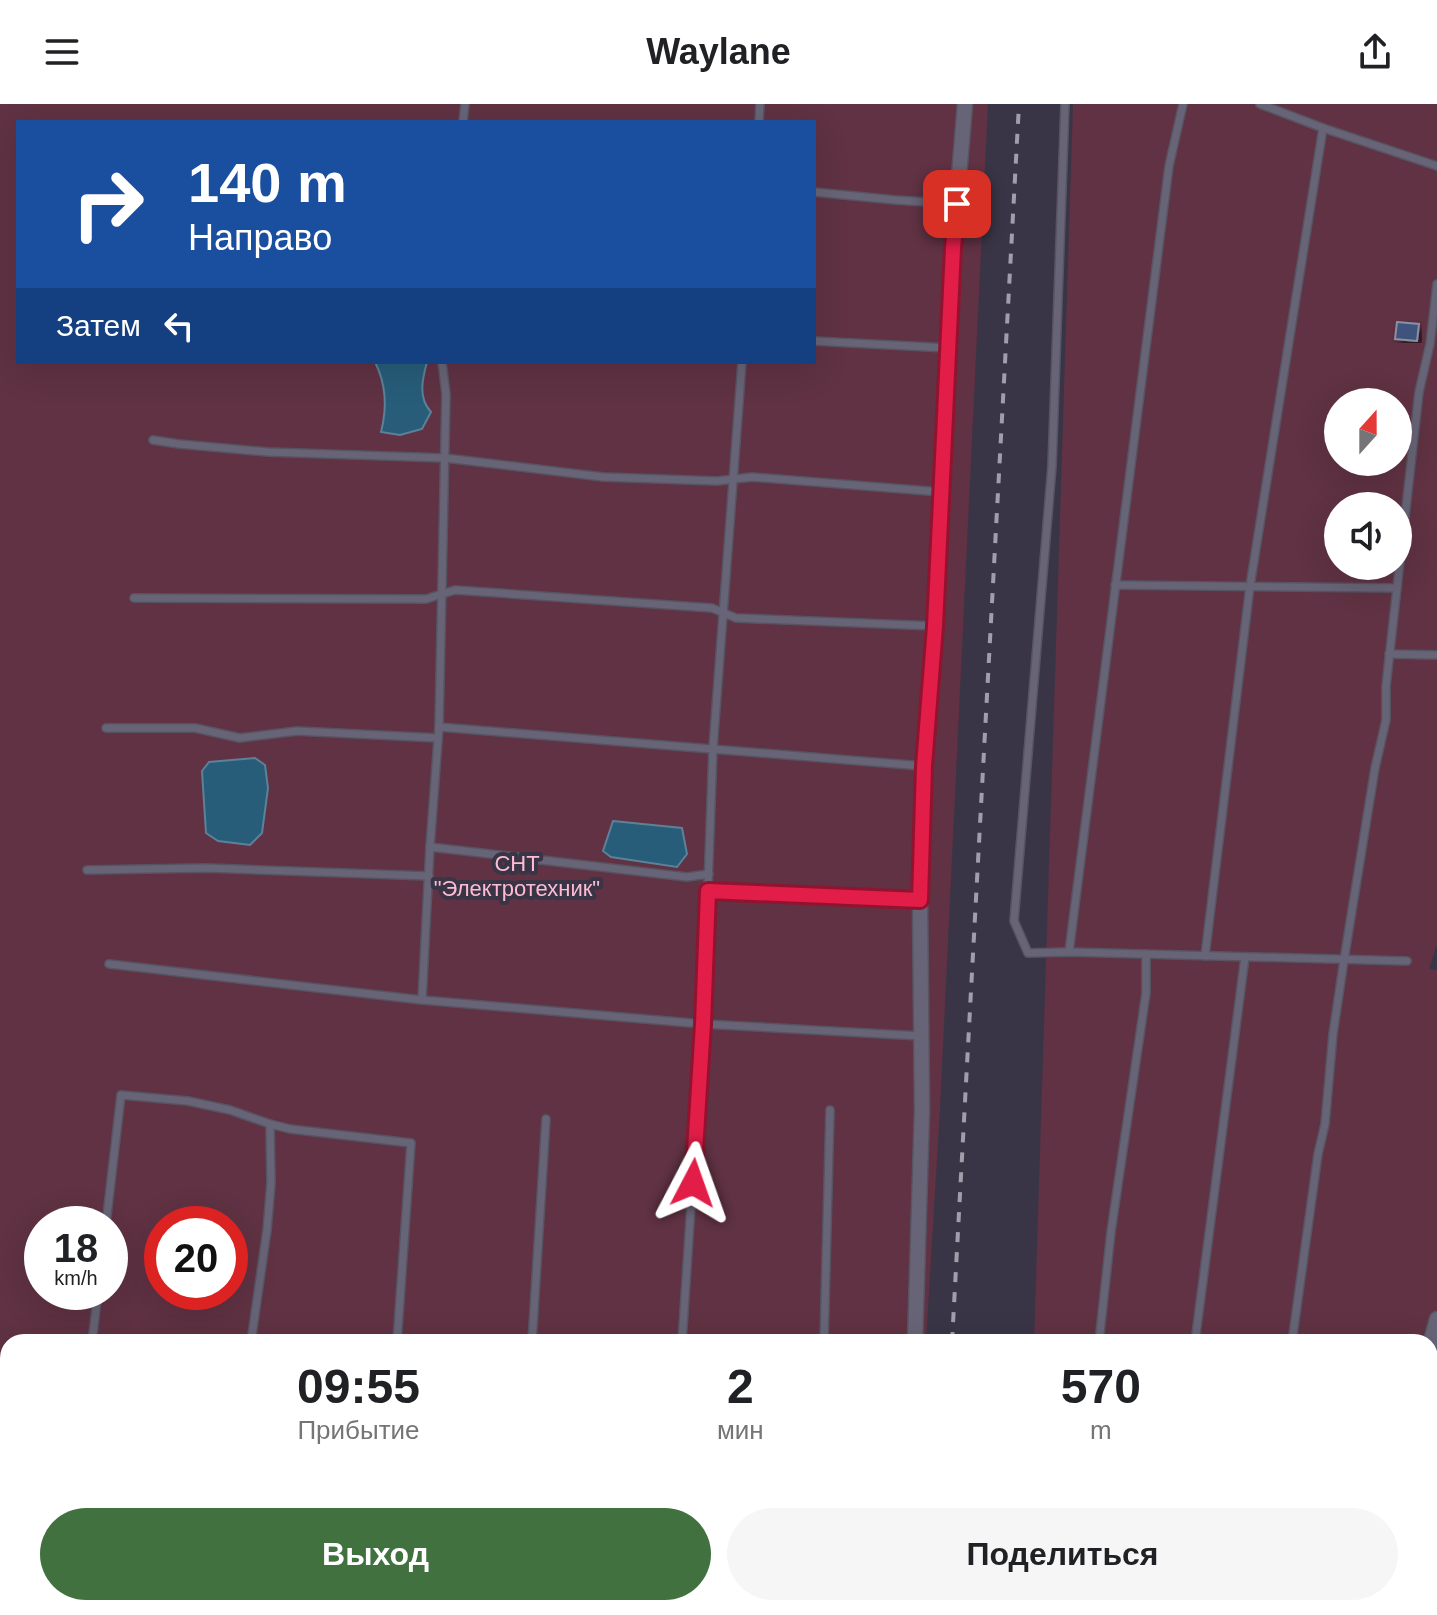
<!DOCTYPE html>
<html lang="ru">
<head>
<meta charset="utf-8">
<style>
	body { margin:0; font-family:Helvetica,sans-serif; background:#f6f6f6; color:#202124; height:100vh; display:flex; flex-direction:column; font-size:30px; white-space:nowrap }
	* { box-sizing:border-box; margin:0 }
	p { font-size:26px; color:#757577 }
	.icon { flex:none; width:44px; height:44px; fill:none; stroke:currentColor; stroke-width:2; stroke-linecap:round; stroke-linejoin:round }
	.map { position:relative; flex:1; overflow:hidden }
	.drawer { position:absolute; left:0px; top:1230px; width:1438px; height:282px; display:flex; flex-direction:column; background:#fff; border-radius:24px 24px 0 0; box-shadow:0 8px 32px #0002 }
	.drawer>* { flex:none }
	.hud { position:absolute; left:16px; top:16px; width:800px; height:244px; border-radius:0px; box-shadow:0 8px 32px #0002; background:#1a4fa0; color:#fff; overflow:hidden }
	.needle { width:52px; rotate:21deg }
	.buttons { position:absolute; left:1324px; top:284px; display:grid; gap:16px }
	.buttons a { display:grid; place-items:center; width:88px; height:88px; border-radius:50%; background:#fff; box-shadow:0 8px 32px #0002; font-size:40px }
	.speed { position:absolute; left:24px; top:1102px; display:flex; gap:16px; font-size:40px; font-weight:700; text-align:center }
	.speed>* { display:grid; place-content:center; width:104px; height:104px; border-radius:50%; background:#fff; box-shadow:0 8px 32px #0002; line-height:1 }
	.speed small { font-size:20px; font-weight:400 }
	.speed .limit { border:12px solid #d22; background:#fff; color:#111 }
	.pin { position:absolute; display:grid; place-items:center; width:68px; height:68px; color:#fff; margin:-34px; border-radius:16px; box-shadow:0 4px 12px #0006 }
	.me { position:absolute; width:88px; margin:-44px; rotate:4deg; stroke-linejoin:round; filter:drop-shadow(0 0 6px #0008) }
	.turn { display:flex; align-items:center; gap:28px; height:168px; padding:0 40px; font-size:36px }
	.turn .icon { width:104px; height:104px; stroke-width:2.5 }
	.turn b { display:block; font-size:56px; line-height:68px }
	.then { display:flex; align-items:center; height:76px; padding:0 40px; background:#0003; gap:16px; font-size:30px }
	.eta { display:flex; justify-content:space-evenly; align-items:center; height:136px; text-align:center }
	.eta b { font-size:48px; font-weight:700; line-height:56px }
	.primary-button { display:flex; gap:16px; margin-top:auto; padding:16px 40px }
	.primary-button a { flex:1; height:92px; border-radius:48px; background:#427140; color:#fff; font-size:32px; font-weight:700; line-height:92px; text-align:center }
	.primary-button a+a { background:#f6f6f6; color:#202124 }
	header { display:flex; justify-content:space-between; align-items:center; height:104px; padding:0 40px; background:#fff; font-size:36px; font-weight:700 }
	.map>svg:first-child { display:block }
	.green { fill:#603243; fill-rule:evenodd }
	.water { fill:#275d79; stroke:#5c8198; stroke-width:2 }
	.building { fill:#3f527b; stroke:#8891a4; stroke-width:2; filter:url(#shadow) }
	.lines { fill:none; stroke-linecap:round; stroke-linejoin:round }
	.service-casing { stroke:#575462; stroke-width:10 }
	.minor-casing { stroke:#575462; stroke-width:17 }
	.path { stroke:#7f7c8a; stroke-width:3; stroke-dasharray:4 4; stroke-linecap:butt }
	.service { stroke:#686477; stroke-width:7 }
	.minor { stroke:#686477; stroke-width:14 }
	.rail { stroke:#a19eab; stroke-width:4; stroke-dasharray:10 10; stroke-linecap:butt }
	.route-casing { stroke:#92132f; stroke-width:20 }
	.route { stroke:#e11d48; stroke-width:14 }
	.labels { text-anchor:middle; stroke-width:8; stroke-linejoin:round; paint-order:stroke }
	.park-label { font-size:22px; fill:#ffbbd1; stroke:#393546 }
</style>
</head>
<body>
<header><svg class="icon" aria-label="menu" viewBox="0 0 24 24"><path d="M4 6h16M4 12h16M4 18h16"/></svg>Waylane<svg class="icon" aria-label="share" viewBox="0 0 24 24"><path d="M12 15V3M7 8l5-5 5 5M5 13v7h14v-7"/></svg></header>
<div class="map">
<svg width="1437" height="1511" viewBox="0 0 1437 1511">
	<defs>
		<filter id="shadow"><feDropShadow dx="5.5" dy="5.5" stdDeviation="4" flood-color="#0009"/></filter>
	</defs>
	<rect width="100%" height="100%" fill="#393546"/>
	<g class="green">
		<path d="M0 0H988L940 1005 926 1238H8V1504H909V1511H0ZM18 18H814V258H18ZM42 1120H110V1188H42ZM162 1120H230V1188H162Z"/>
		<path d="M1073 0H1437V840L1429 865 1437 866V1412L1430 1411V1238H1034ZM1338 298H1398V358H1338ZM1338 402H1398V462H1338Z"/>
		<rect x="1058" y="1504" width="287" height="7"/>
	</g>
	<g class="water">
		<path d="M375 258H427C422 276 418 294 431 308L422 325 400 331 381 328C387 305 386 280 375 258Z"/>
		<polygon points="255,654 265,661 268,684 262,729 250,741 218,737 206,729 202,667 209,658"/>
		<polygon points="613,717 682,724 687,750 677,763 611,753 603,747"/>
	</g>
	<polygon class="building" points="1397,218 1419,220 1417,237 1395,235"/>
	<g class="lines">
		<g class="service-casing">
			<g id="service">
				<polyline points="1065,0 1052,362 1014,817 1028,849 1069,848 1407,857"/>
				<polyline points="1260,0 1323,24 1437,62"/>
				<polyline points="463,18 465,0"/>
				<polyline points="759,18 760,0"/>
				<polyline points="814,88 895,96 957,100"/>
				<polyline points="814,237 948,244"/>
				<polyline points="153,336 179,340 268,348 445,354 603,373 717,377 752,373 941,388"/>
				<polyline points="1115,481 1397,484"/>
				<polyline points="134,494 426,495 455,486 712,504 736,514 935,522"/>
				<polyline points="1389,550 1437,551"/>
				<polyline points="439,623 923,662"/>
				<polyline points="106,624 195,624 240,634 297,627 438,634"/>
				<polyline points="430,743 687,773 709,770"/>
				<polyline points="87,766 206,764 429,772"/>
				<polyline points="708,787 920,796"/>
				<polyline points="1069,848 1169,62 1183,0"/>
				<polyline points="1205,852 1250,482 1323,24"/>
				<polyline points="109,860 422,896 703,920 921,932"/>
				<polyline points="422,896 430,743 439,623 446,290 442,258"/>
				<polyline points="106,1120 121,991 188,997 230,1006 270,1020 290,1025 411,1039 397,1238"/>
				<polyline points="92,1238 98,1188"/>
				<polyline points="251,1238 267,1126 271,1079 270,1020"/>
				<polyline points="532,1238 546,1015"/>
				<polyline points="682,1238 703,920 713,644 742,258"/>
				<polyline points="824,1238 830,1006"/>
				<polyline points="1099,1238 1111,1128 1146,889 1146,850"/>
				<polyline points="1195,1238 1245,853"/>
				<polyline points="1292,1238 1318,1050 1325,1020 1333,930 1344,856 1375,664 1386,616 1386,582 1419,288 1430,240 1437,180"/>
				<polyline points="59,1504 60,1511"/>
				<polyline points="1234,1504 1268,1511"/>
				<polyline points="222,1511 224,1504"/>
				<polyline points="376,1511 377,1504"/>
				<polyline points="514,1511 515,1504"/>
				<polyline points="664,1511 665,1504"/>
				<polyline points="808,1511 809,1504"/>
				<polyline points="897,1511 898,1504"/>
			</g>
		</g>
		<g class="minor-casing">
			<g id="minor">
				<polyline points="915,1238 922,1006 920,796 924,662 935,522 953,144 965,0"/>
				<polyline points="1430,1241 1437,1215"/>
				<polyline points="1362,1504 1364,1511"/>
			</g>
		</g>
		<polyline class="path" points="923,1511 923,1504"/>
		<use href="#service" class="service"/>
		<use href="#minor" class="minor"/>
		<g class="rail">
			<polyline points="952,1238 1019,0"/>
			<polyline points="937,1511 937,1504"/>
		</g>
	</g>
	<g class="lines">
		<g class="route-casing">
			<polyline id="route" points="693,1079 703,920 708,787 920,796 924,662 935,522 953,144 957,100"/>
		</g>
		<use href="#route" class="route"/>
	</g>
	<g class="labels">
		<g class="park-label">
			<text x="517" y="767">СНТ<tspan x="517" dy="25">"Электротехник"</tspan></text>
		</g>
	</g>
</svg>
<div class="buttons">
<a><svg class="needle" viewBox="-14 -14 28 28"><path d="M0-13l5 13h-10z" fill="#e53935"/><path d="M0 13l5-13h-10z" fill="#757577"/></svg></a>
<a><svg class="icon" aria-label="sound" viewBox="0 0 24 24"><path d="M4 9h4l5-4v14l-5-4H4zM17 9q2 3 0 6"/></svg></a>
</div>
<div class="speed"><div>18<small>km/h</small></div><div class="limit">20</div></div>
<div class="pin" style="left:957px;top:100px;background:#d93025"><svg class="icon" aria-label="arrive" viewBox="0 0 24 24"><path d="M6 21V4h12l-3 4 3 4H6"/></svg></div>
<svg class="me" style="left:693px;top:1079px" viewBox="-20 -20 40 40"><path d="M0-17L14 15 0 8-14 15z" fill="#e11d48" stroke="#fff" stroke-width="4"/></svg>
<div class="hud">
<div class="turn"><svg class="icon" aria-label="right" viewBox="0 0 24 24"><path d="M7 20v-9h11M14 6l5 5-5 5"/></svg><div><b>140 m</b>Направо</div></div>
<div class="then">Затем<svg class="icon" aria-label="left" viewBox="0 0 24 24"><path d="M17 20v-9H6M10 6l-5 5 5 5"/></svg></div>
</div>
<section class="drawer">
<div class="eta">
<div><b>09:55</b><p>Прибытие</p></div>
<div><b>2</b><p>мин</p></div>
<div><b>570</b><p>m</p></div>
</div>
<div class="primary-button"><a>Выход</a><a>Поделиться</a></div>
</section>
</div>
</body>
</html>
